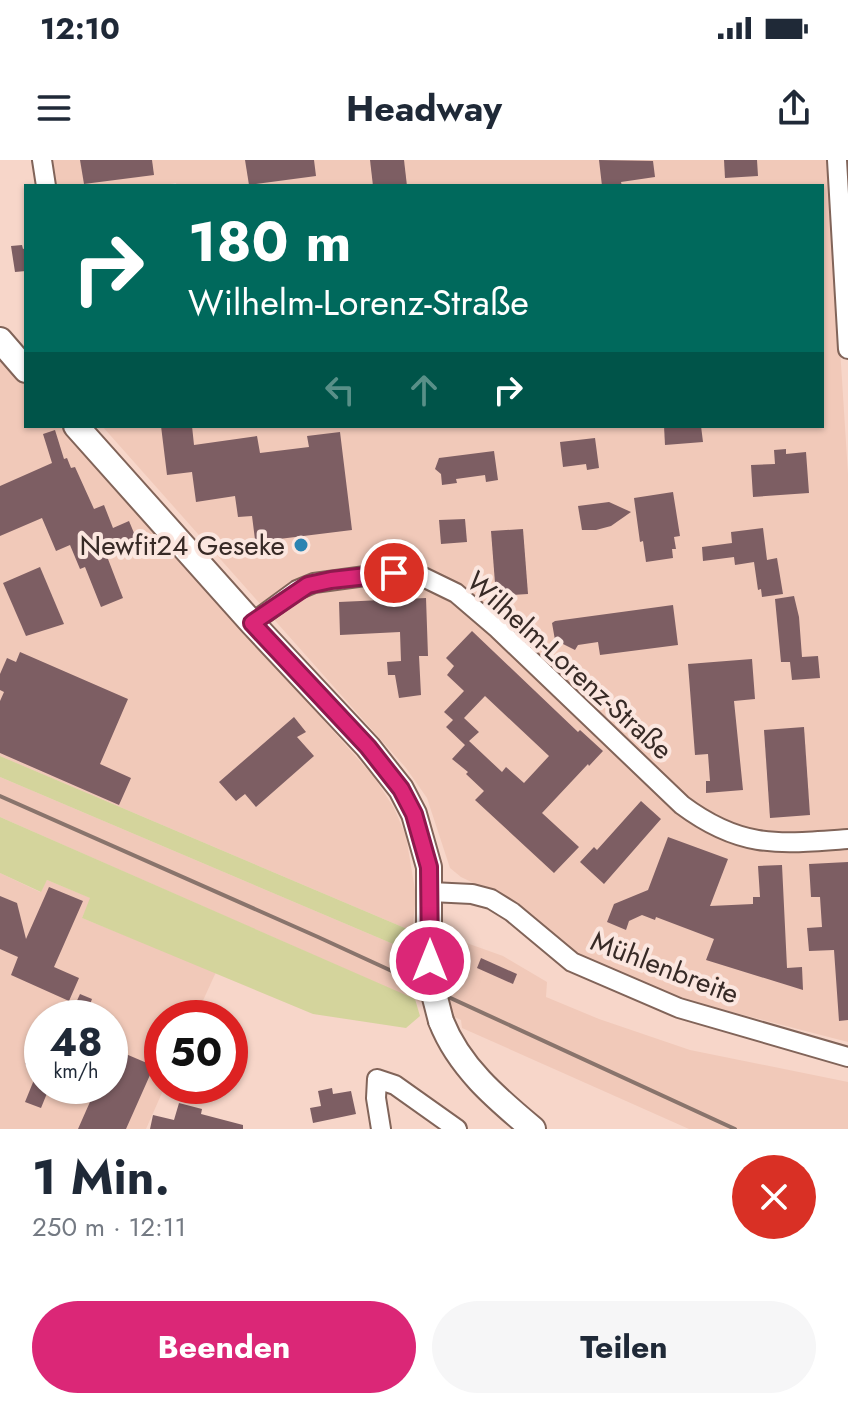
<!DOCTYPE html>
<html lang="de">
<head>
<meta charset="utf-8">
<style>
	body { margin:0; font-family:Jost,sans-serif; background:#f6f6f7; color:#1f2937; height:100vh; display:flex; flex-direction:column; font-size:30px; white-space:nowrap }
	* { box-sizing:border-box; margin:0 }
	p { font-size:26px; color:#747a83 }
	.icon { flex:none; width:44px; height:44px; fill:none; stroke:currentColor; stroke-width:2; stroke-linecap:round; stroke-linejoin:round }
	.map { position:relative; height:969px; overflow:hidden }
	.sheet { display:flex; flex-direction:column; background:#fff; flex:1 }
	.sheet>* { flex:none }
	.guide { position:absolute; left:24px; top:24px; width:800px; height:244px; border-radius:0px; box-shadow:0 2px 6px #0004; background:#00695c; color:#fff; overflow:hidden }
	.speed { position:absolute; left:24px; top:840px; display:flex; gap:16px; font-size:40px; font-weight:700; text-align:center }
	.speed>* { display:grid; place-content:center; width:104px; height:104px; border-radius:50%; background:#fff; box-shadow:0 2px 6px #0004; line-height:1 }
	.speed small { font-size:20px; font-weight:400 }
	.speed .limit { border:12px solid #d22; background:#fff; color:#111 }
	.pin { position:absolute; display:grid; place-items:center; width:68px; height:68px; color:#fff; margin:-34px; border:4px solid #fff; border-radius:50%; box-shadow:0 2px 8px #0007 }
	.me { position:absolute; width:88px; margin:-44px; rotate:0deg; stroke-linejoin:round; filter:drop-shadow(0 0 6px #0008) }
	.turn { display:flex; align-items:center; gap:28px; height:168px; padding:0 32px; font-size:36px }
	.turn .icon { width:104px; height:104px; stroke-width:2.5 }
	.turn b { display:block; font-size:56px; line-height:68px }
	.lanes { display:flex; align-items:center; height:76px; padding:0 32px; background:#0003; justify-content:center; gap:40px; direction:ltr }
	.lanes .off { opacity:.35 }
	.round { display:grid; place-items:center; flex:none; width:84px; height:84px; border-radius:42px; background:#f6f6f7 }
	.headline { display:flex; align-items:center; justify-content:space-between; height:136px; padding:0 32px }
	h1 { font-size:48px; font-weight:700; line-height:60px }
	.action { display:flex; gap:16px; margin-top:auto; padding:16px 32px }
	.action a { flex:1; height:92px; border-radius:48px; background:#db2777; color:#fff; font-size:32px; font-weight:700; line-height:92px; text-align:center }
	.action a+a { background:#f6f6f7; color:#1f2937 }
	.status { display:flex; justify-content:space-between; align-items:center; height:56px; padding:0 40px; background:#fff; direction:ltr }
	.status svg { height:22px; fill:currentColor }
	header { display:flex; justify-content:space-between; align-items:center; height:104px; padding:0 32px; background:#fff; font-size:36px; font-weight:700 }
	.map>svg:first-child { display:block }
	.built { fill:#f1c9b9; fill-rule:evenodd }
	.green { fill:#d4d49c }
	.building { fill:#7d5e63; fill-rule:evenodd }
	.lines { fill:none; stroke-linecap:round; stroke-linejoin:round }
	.minor-casing { stroke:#816459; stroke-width:22 }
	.major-casing { stroke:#816459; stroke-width:28 }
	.minor { stroke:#fff; stroke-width:18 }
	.major { stroke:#fff; stroke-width:24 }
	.rail { stroke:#89746c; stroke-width:4 }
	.major-bridge-casing { stroke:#816459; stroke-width:28; stroke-linecap:butt }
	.major-bridge { stroke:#fff; stroke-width:24 }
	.route-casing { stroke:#8e194d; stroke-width:20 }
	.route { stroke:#db2777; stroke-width:14 }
	.poi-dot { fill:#2b84b2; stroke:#fbe6df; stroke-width:3 }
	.labels { text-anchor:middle; stroke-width:8; stroke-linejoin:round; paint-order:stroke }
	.poi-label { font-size:28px; fill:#372a26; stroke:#fbe6df; text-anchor:end }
	.street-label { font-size:28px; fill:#372a26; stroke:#fbe6df }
</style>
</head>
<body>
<div class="status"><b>12:10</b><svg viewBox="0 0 49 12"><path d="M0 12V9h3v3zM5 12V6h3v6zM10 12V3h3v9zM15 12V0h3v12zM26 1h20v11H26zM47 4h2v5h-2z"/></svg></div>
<header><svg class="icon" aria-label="menu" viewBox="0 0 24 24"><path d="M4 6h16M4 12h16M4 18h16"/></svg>Headway<svg class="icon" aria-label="share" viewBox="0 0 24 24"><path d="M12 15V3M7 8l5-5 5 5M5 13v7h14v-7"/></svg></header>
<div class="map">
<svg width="848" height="969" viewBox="0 0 848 969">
	<rect width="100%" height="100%" fill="#f7d6c9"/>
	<g class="built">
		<polygon points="52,0 828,0 848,314 848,882 674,837 602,808 563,786 508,740 461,717 450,708 427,638 406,608 102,266 822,266 822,26 177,26 176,23 159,26 56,26"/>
		<polygon points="0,196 26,225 26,266 62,266 374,617 394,648 406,676 416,736 412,771 0,596"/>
		<polygon points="0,617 412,792 447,804 447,776 503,796 547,822 546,837 599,859 690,890 848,922 848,969 689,969 462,868 461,860 0,657"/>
		<path d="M0 713 40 732 47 720 91 738 82 758 216 812 195 858H162V926H165L146 969H0ZM42 858H110V926H42Z"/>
	</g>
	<g class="green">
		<polygon points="0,596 412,771 412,792 0,617"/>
		<polygon points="0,657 415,839 420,856 406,868 313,854 82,758 90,738 47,720 41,732 0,713"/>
	</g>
	<g class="building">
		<polygon points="80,0 152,0 154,15 84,24"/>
		<polygon points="245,0 314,0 316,16 249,25"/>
		<polygon points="370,0 404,0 407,26 373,26"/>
		<polygon points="599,0 653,1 655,17 621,22 622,26 602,26"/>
		<polygon points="724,0 757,0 758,16 725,18"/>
		<polygon points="22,85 23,89 26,88 26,111 15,112 11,86"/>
		<polygon points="161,266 192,266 194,285 257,276 260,293 309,287 307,276 340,272 352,370 271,380 272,394 257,395 252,356 238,357 235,336 196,342 192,312 167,315"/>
		<polygon points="664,266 701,266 703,282 665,285"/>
		<polygon points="55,270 64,299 67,298 71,308 75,307 94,349 104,345 113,368 129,361 139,385 108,399 123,438 101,447 85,407 80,409 70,385 56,391 42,358 0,376 0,326 52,303 43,274"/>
		<polygon points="595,278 599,308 587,310 586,304 563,307 560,282"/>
		<polygon points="786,289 786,294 806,292 809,333 753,337 751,305 775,304 774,290"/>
		<polygon points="494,291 498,320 486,322 485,315 456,319 457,323 442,325 441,314 435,309 439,298"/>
		<polygon points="673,332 680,376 674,377 676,389 672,389 673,398 646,402 643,381 640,382 634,338"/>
		<polygon points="609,342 631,352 611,366 596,370 582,370 578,346"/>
		<polygon points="465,359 467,382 441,384 439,360"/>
		<polygon points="763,368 767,400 777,398 783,434 762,437 761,429 758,430 754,402 735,405 734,397 703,401 702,387 732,383 731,372"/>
		<polygon points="523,369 528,434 496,436 491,371"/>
		<polygon points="40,407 64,464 26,476 3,423"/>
		<polygon points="794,436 799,457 802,497 818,496 820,518 792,520 790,502 781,502 775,439"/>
		<polygon points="426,438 428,496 419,496 421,535 399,538 395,515 388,515 387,502 401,501 400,472 340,475 339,442"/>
		<polygon points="673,445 678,485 600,495 598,482 578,485 575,490 555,480 552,463 555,461"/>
		<path d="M472 471 578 572 580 570 603 591 589 606 588 604 542 653 579 687 554 713 475 640 484 631 466 614 468 612 452 599 465 585 446 567 453 560 444 552 464 531 447 515 454 506 446 498ZM485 536 549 596 524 623 506 607 502 612 469 581 479 572 464 558Z"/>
		<polygon points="20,492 128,539 100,604 131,618 119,645 0,593 0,541 4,532 0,530 0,514 7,498 16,502"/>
		<polygon points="752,499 755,539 734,541 743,630 706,633 706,621 710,621 708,594 695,595 688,504"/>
		<polygon points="294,557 306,572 297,577 314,596 256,647 245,634 236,641 219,622"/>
		<polygon points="804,567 810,655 770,658 764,570"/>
		<polygon points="641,641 661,659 604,724 580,702 594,687 597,690"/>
		<polygon points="668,677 728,699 710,746 753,744 753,737 760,737 758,706 782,705 787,808 802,807 803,830 706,800 714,779 656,757 655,760 642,755 629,761 626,770 607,762 614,744 648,730"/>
		<polygon points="848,702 848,860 839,861 834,790 809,791 807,768 822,767 820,737 811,737 809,704"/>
		<polygon points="49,727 83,741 54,807 79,818 69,841 11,815 18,797 0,789 0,736 17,743 26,779"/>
		<polygon points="481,798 517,814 513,824 477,808"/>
		<polygon points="80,834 92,839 88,850 75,845"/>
		<polygon points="114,889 154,906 126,969 78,969 97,926 110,926 110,897"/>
		<polygon points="31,890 42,894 42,926 50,926 41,948 25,942 38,910 25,904"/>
		<polygon points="332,928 333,934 351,931 356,954 313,963 310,948 321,946 318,931"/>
		<polygon points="179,943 202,949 201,954 243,965 243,969 150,969 153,955 174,960"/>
	</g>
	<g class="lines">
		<g class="minor-casing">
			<g id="minor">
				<polyline points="42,0 46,26"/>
				<polyline points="837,0 848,189"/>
				<path d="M252 463 297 430 314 423 380 414 421 416 456 433 498 469 682 645C741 689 778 684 848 679"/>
				<polyline points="431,732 472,734 491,739 512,752 572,802 679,848 848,897"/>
				<polyline points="381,969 376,938 377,919 395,925 457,969"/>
			</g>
		</g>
		<g class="major-casing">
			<g id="major">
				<polyline points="0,180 26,210"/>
				<polyline points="76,266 252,463 368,587 401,629 414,654 429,707 429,789"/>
				<path d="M441 861C459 907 496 938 533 969"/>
			</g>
		</g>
		<use href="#minor" class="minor"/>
		<use href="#major" class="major"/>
		<polyline class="rail" points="0,636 318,777 735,969"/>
		<g class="major-bridge-casing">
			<polyline id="major-bridge" points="429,789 431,822 441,861"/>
		</g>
		<use href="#major-bridge" class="major-bridge"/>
	</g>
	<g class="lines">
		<g class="route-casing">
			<polyline id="route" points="394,413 331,420 308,425 252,463 368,587 401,629 414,654 429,707 430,801"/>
		</g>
		<use href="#route" class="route"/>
	</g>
	<circle class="poi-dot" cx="301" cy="385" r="8"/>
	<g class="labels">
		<g class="poi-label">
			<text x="285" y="395">Newfit24 Geseke</text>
		</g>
		<g class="street-label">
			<text transform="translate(570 505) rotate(42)" y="10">Wilhelm-Lorenz-Straße</text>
			<text transform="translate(665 807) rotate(21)" y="10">Mühlenbreite</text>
		</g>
	</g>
</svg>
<div class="speed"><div>48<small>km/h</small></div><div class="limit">50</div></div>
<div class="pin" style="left:394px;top:413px;background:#d93025"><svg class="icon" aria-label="arrive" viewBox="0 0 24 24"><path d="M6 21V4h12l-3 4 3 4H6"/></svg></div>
<svg class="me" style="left:430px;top:801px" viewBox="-20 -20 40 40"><circle r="17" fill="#db2777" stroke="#fff" stroke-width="3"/><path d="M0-11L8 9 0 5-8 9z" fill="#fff"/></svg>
<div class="guide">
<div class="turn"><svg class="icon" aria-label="right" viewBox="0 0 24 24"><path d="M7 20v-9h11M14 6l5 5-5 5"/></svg><div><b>180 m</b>Wilhelm-Lorenz-Straße</div></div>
<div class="lanes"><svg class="icon off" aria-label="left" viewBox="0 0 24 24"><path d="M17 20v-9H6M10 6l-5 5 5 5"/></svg><svg class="icon off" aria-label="ahead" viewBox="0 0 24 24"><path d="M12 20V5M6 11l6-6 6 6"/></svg><svg class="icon" aria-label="right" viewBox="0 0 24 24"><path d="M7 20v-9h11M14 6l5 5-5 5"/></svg></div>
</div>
</div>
<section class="sheet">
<div class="headline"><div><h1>1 Min.</h1><p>250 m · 12:11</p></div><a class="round" style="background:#d93025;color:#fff"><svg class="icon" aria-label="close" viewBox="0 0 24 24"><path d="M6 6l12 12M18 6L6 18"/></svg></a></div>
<div class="action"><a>Beenden</a><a>Teilen</a></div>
</section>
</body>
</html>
